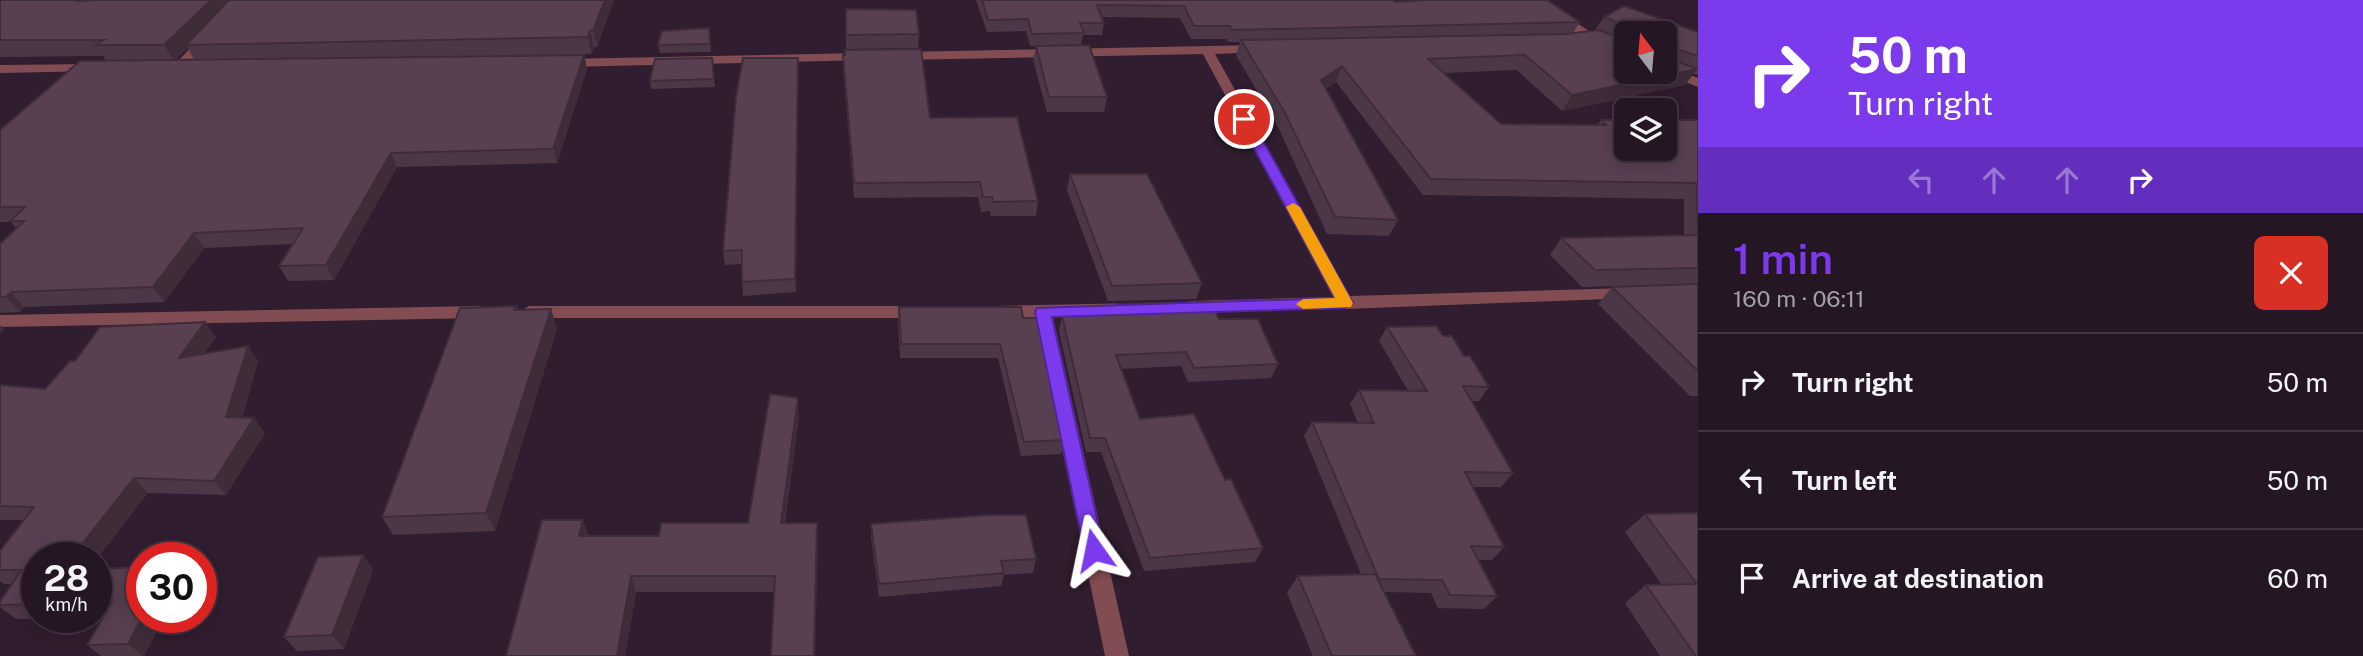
<!DOCTYPE html>
<html lang="en">
<head>
<meta charset="utf-8">
<style>
	body { margin:0; font-family:"Public Sans",sans-serif; background:#2c1f2b; color:#f1f3f6; height:100vh; display:flex; flex-direction:column; font-size:26px; white-space:nowrap }
	* { box-sizing:border-box; margin:0 }
	p { font-size:23px; color:#a39fa6 }
	.icon { flex:none; width:38px; height:38px; fill:none; stroke:currentColor; stroke-width:2; stroke-linecap:round; stroke-linejoin:round }
	.map { position:relative; flex:1; overflow:hidden }
	.panel { display:flex; flex-direction:column; background:#241623; width:665px }
	.panel>* { flex:none }
	.banner { background:#7c3aed; color:#fff; overflow:hidden }
	.needle { width:46px; rotate:344deg }
	.controls { position:absolute; left:1614px; top:21px; display:grid; gap:14px }
	.controls a { display:grid; place-items:center; width:63px; height:63px; border-radius:10px; background:#241623; box-shadow:0 4px 18px #0003,0 0 0 2px #413541; font-size:35px }
	.speed { position:absolute; left:21px; top:542px; display:flex; gap:14px; font-size:35px; font-weight:700; text-align:center }
	.speed>* { display:grid; place-content:center; width:91px; height:91px; border-radius:50%; background:#241623; box-shadow:0 4px 18px #0003,0 0 0 2px #413541; line-height:1 }
	.speed small { font-size:18px; font-weight:400 }
	.speed .limit { border:10px solid #d22; background:#fff; color:#111 }
	.pin { position:absolute; display:grid; place-items:center; width:60px; height:60px; color:#fff; margin:-30px; border:4px solid #fff; border-radius:50%; box-shadow:0 2px 7px #0007 }
	.me { position:absolute; width:77px; margin:-38px; rotate:348deg; stroke-linejoin:round; filter:drop-shadow(0 0 5px #0008) }
	.turn { display:flex; align-items:center; gap:24px; height:147px; padding:0 35px; font-size:32px }
	.turn .icon { width:91px; height:91px; stroke-width:2.5 }
	.turn b { display:block; font-size:49px; line-height:60px }
	.lanes { display:flex; align-items:center; height:66px; padding:0 35px; background:#0003; justify-content:center; gap:35px; direction:ltr }
	.lanes .off { opacity:.35 }
	.round { display:grid; place-items:center; flex:none; width:74px; height:74px; border-radius:10px; background:#2c1f2b }
	.overview { display:flex; align-items:center; justify-content:space-between; height:119px; padding:0 35px }
	h1 { font-size:42px; font-weight:600; line-height:52px; color:#7c3aed }
	ul { padding:0; list-style:none }
	li { display:flex; align-items:center; gap:21px; height:98px; padding:0 35px; border-top:2px solid #413541 }
	li div { flex:1 }
	li b { display:block; font-size:26px }
	li em { font-style:normal }
	main { display:flex; flex:1; min-height:0 }
	.map>svg:first-child { display:block }
	.lines { fill:none; stroke-linecap:round; stroke-linejoin:round }
	.street { fill:#824c53; fill-rule:evenodd }
	.wall { fill:#4c3746; fill-rule:evenodd }
	.shaded-wall { fill:#3e2d39 }
	.building { fill:#584051; stroke:#3e2d39; stroke-width:2 }
	.route { fill:#7c3aed; stroke:#51269a; stroke-width:2 }
	.slow { fill:#f59e0b }
</style>
</head>
<body>
<main>
<div class="map">
<svg width="1698" height="656" viewBox="0 0 1698 656">
	<rect width="100%" height="100%" fill="#301d2f"/>
	<g class="lines">
		<g class="street">
			<polygon points="1528,0 1542,0 1595,35 1626,48 1626,57 1587,41"/>
			<polygon points="208,33 212,34 212,40 183,70 175,70 175,64 204,34"/>
			<polygon points="1260,45 1264,46 1264,52 1215,54 1350,296 1628,288 1634,290 1636,294 1634,298 1345,309 1185,311 1182,307 1185,303 1191,301 1333,297 1203,54 899,60 893,56 899,52"/>
			<polygon points="864,53 868,54 868,60 563,67 557,63 563,59"/>
			<polygon points="94,64 100,68 98,71 0,73 0,65"/>
			<polygon points="1664,65 1698,78 1698,87 1660,72 1664,72"/>
			<polygon points="1138,303 1144,305 1147,309 1144,313 1053,317 1129,656 1105,656 1035,317 998,318 989,312 998,306"/>
			<polygon points="480,306 489,312 480,318 0,327 0,315"/>
			<polygon points="529,306 921,306 930,312 921,318 529,318 520,312"/>
		</g>
	</g>
	<g class="wall">
		<path d="M0 0H614L597 47H594L591 54 489 56 584 55 587 69 557 163 397 167 334 280 288 281 279 266 293 244 204 248 164 302 24 307 20 312 0 313V244L16 228 11 222H0V130L106 61 103 56 0 57ZM188 48 194 60H175Z"/>
		<path d="M976 0H1393L1395 2 1580 22 1573 33 1595 30 1604 17 1698 32V75L1693 74 1685 85 1562 111 1517 70 1444 73 1501 124 1597 125 1601 120H1698V284L1582 287 1550 255 1561 238 1684 235V199L1423 195 1336 82 1326 89 1398 220 1389 236 1327 234 1279 129 1236 55 1240 42H1228L1226 39H1191L1180 18 1102 17 1104 23 1102 35H1083L1081 45 1107 97 1104 112H1047L1033 60 1036 46H1030L1026 31 987 32ZM1626 33H1664L1626 72Z"/>
		<polygon points="846,9 919,34 918,48 846,49"/>
		<polygon points="709,28 711,52 660,53 658,45"/>
		<polygon points="843,55 930,118 1038,201 1036,216 991,216 990,211 981,212 978,197 854,198 843,69"/>
		<polygon points="712,58 715,87 651,89 650,81"/>
		<polygon points="798,70 796,292 743,296 742,282 742,264 725,265 723,251"/>
		<polygon points="1070,174 1202,283 1196,299 1108,301 1067,190"/>
		<polygon points="1698,284 1698,396 1690,396 1598,304 1612,287"/>
		<polygon points="1118,304 1219,319 1278,364 1271,378 1188,382 1181,366 1121,369 1140,419 1225,480 1263,548 1255,562 1144,571 1101,452 1086,452 1059,331 1062,316 1115,314"/>
		<polygon points="516,306 518,310 557,329 495,531 393,535 382,517"/>
		<polygon points="899,307 1023,318 1065,440 1061,454 1021,456 998,358 900,358 898,321"/>
		<polygon points="205,322 216,337 204,354 248,346 258,361 242,418 265,433 226,495 148,493 37,558 37,618 54,618 16,619 0,607 0,602 12,584 4,584 0,581 0,551 23,520 0,520 0,385 45,389 75,361"/>
		<polygon points="1387,327 1443,336 1464,356 1489,387 1479,401 1472,401 1513,473 1501,487 1473,487 1504,547 1492,560 1478,560 1497,596 1484,609 1438,608 1431,593 1384,592 1416,656 1313,656 1287,593 1298,576 1361,574 1304,436 1312,422 1358,423 1350,404 1359,390 1408,391 1379,341"/>
		<polygon points="799,416 785,523 817,523 818,540 774,592 636,592 625,656 506,656 589,536 659,536 748,523"/>
		<polygon points="1698,513 1698,656 1660,656 1625,603 1646,585 1662,585 1625,532 1645,514"/>
		<polygon points="871,524 1036,559 1033,573 1004,575 1001,586 879,597 871,538"/>
		<polygon points="363,555 373,570 344,649 297,651 284,637"/>
		<polygon points="96,569 142,618 164,618 144,656 101,656 87,645 104,616 96,616"/>
	</g>
	<g class="shaded-wall">
		<polygon points="211,0 235,0 186,45 188,48 174,61 164,45"/>
		<polygon points="605,0 614,0 597,47 593,30"/>
		<polygon points="590,30 594,47 591,54 588,37"/>
		<polygon points="584,55 587,69 557,163 553,149"/>
		<polygon points="798,58 798,70 796,292 795,279"/>
		<polygon points="1342,66 1336,82 1315,96 1321,80"/>
		<polygon points="1697,69 1685,85 1562,111 1572,95"/>
		<polygon points="391,153 397,167 334,280 326,265"/>
		<polygon points="194,233 204,248 164,302 153,287"/>
		<polygon points="11,292 24,307 20,312 6,297"/>
		<polygon points="551,309 557,329 495,531 486,513"/>
		<polygon points="205,322 216,337 191,373 179,358"/>
		<polygon points="0,325 4,330 0,334"/>
		<polygon points="248,346 258,361 238,433 226,417"/>
		<polygon points="798,398 799,416 782,540 781,523"/>
		<polygon points="254,418 265,433 226,495 214,481"/>
		<polygon points="134,478 148,493 96,560 96,558 71,558"/>
		<polygon points="583,520 589,537 579,536"/>
		<polygon points="817,523 818,540 815,656 814,656"/>
		<polygon points="363,555 373,570 344,649 332,635"/>
		<polygon points="631,576 636,592 625,656 617,656"/>
		<polygon points="142,618 164,618 144,656 143,656 128,644"/>
	</g>
	<g class="building">
		<polygon points="0,0 78,0 76,1 95,0 211,0 164,45 96,45 104,40 0,40"/>
		<polygon points="229,0 605,0 593,30 590,30 588,37 186,45"/>
		<polygon points="982,0 1393,0 1395,2 1427,0 1547,0 1580,22 1232,30 1230,26 1194,26 1184,6 1097,5 1104,23 1080,23 1084,33 1032,34 1028,19 988,20"/>
		<polygon points="1624,6 1698,32 1698,56 1673,48 1668,58 1697,69 1572,95 1525,55 1428,59 1501,124 1606,125 1601,120 1626,120 1626,149 1664,149 1664,120 1698,120 1698,268 1595,270 1561,238 1698,235 1697,183 1431,179 1342,66 1321,80 1398,220 1335,217 1285,113 1241,40 1566,34 1599,30 1626,40 1626,72 1664,72 1664,33 1637,33 1637,31 1604,17"/>
		<polygon points="846,9 916,10 919,34 846,35"/>
		<polygon points="709,28 710,44 658,45 662,31"/>
		<polygon points="1089,45 1107,97 1049,97 1036,46"/>
		<polygon points="921,49 930,118 1017,117 1038,201 993,202 992,197 983,197 980,182 854,183 843,55 845,55 845,50"/>
		<polygon points="584,55 553,149 391,153 326,265 279,266 303,228 194,233 153,287 11,292 6,297 0,297 0,244 24,221 10,221 25,207 0,207 0,130 80,61"/>
		<polygon points="712,58 714,79 650,81 655,59"/>
		<polygon points="743,58 798,58 795,279 742,282 742,250 723,251 736,96"/>
		<polygon points="1070,174 1147,174 1202,283 1112,286"/>
		<polygon points="1698,284 1698,371 1612,287"/>
		<polygon points="1210,302 1219,319 1258,319 1278,364 1194,368 1186,352 1116,355 1140,419 1194,414 1225,480 1231,479 1263,548 1150,558 1105,438 1090,438 1062,316 1122,314 1118,304"/>
		<polygon points="516,306 514,310 551,309 486,513 382,517 460,308"/>
		<polygon points="899,307 1021,307 1023,318 1039,318 1065,440 1024,442 1000,344 901,344"/>
		<polygon points="205,322 179,358 248,346 226,417 254,418 214,481 134,478 71,558 37,558 37,604 0,605 0,602 21,570 0,570 0,551 34,507 0,506 0,385 45,389 70,361 75,361 100,327"/>
		<polygon points="1436,326 1443,336 1452,336 1464,356 1470,356 1489,387 1463,386 1513,473 1465,472 1504,547 1471,546 1497,596 1450,595 1442,580 1379,579 1312,422 1374,423 1359,390 1427,391 1387,327"/>
		<polygon points="770,394 798,398 781,523 817,523 814,656 771,656 775,576 631,576 617,656 506,656 542,520 583,520 579,536 659,536 661,523 748,523"/>
		<polygon points="1698,513 1698,656 1696,656 1646,585 1697,584 1645,514"/>
		<polygon points="990,515 1026,515 1036,559 1001,561 1004,573 879,584 871,524"/>
		<polygon points="363,555 332,635 284,637 318,557"/>
		<polygon points="142,567 142,618 128,644 87,645 112,602 96,602 96,569"/>
		<polygon points="1375,574 1416,656 1332,656 1298,576"/>
	</g>
	<polygon class="route" points="1244,115 1251,119 1353,303 1345,308 1052,317 1104,550 1101,556 1094,559 1087,556 1084,550 1035,312 1037,308 1335,298 1238,119"/>
	<polygon class="slow" points="1293,203 1300,207 1353,303 1351,307 1303,309 1296,304 1303,299 1335,298 1286,207"/>
</svg>
<div class="controls">
<a><svg class="needle" viewBox="-14 -14 28 28"><path d="M0-13l5 13h-10z" fill="#e53935"/><path d="M0 13l5-13h-10z" fill="#a39fa6"/></svg></a>
<a><svg class="icon" aria-label="layers" viewBox="0 0 24 24"><path d="M12 4l9 5-9 5-9-5zM3 14l9 5 9-5"/></svg></a>
</div>
<div class="speed"><div>28<small>km/h</small></div><div class="limit">30</div></div>
<div class="pin" style="left:1244px;top:119px;background:#d93025"><svg class="icon" aria-label="arrive" viewBox="0 0 24 24"><path d="M6 21V4h12l-3 4 3 4H6"/></svg></div>
<svg class="me" style="left:1094px;top:550px" viewBox="-20 -20 40 40"><path d="M0-17L14 15 0 8-14 15z" fill="#7c3aed" stroke="#fff" stroke-width="4"/></svg>
</div>
<section class="panel">
<div class="banner">
<div class="turn"><svg class="icon" aria-label="right" viewBox="0 0 24 24"><path d="M7 20v-9h11M14 6l5 5-5 5"/></svg><div><b>50 m</b>Turn right</div></div>
<div class="lanes"><svg class="icon off" aria-label="left" viewBox="0 0 24 24"><path d="M17 20v-9H6M10 6l-5 5 5 5"/></svg><svg class="icon off" aria-label="ahead" viewBox="0 0 24 24"><path d="M12 20V5M6 11l6-6 6 6"/></svg><svg class="icon off" aria-label="ahead" viewBox="0 0 24 24"><path d="M12 20V5M6 11l6-6 6 6"/></svg><svg class="icon" aria-label="right" viewBox="0 0 24 24"><path d="M7 20v-9h11M14 6l5 5-5 5"/></svg></div>
</div>
<div class="overview"><div><h1>1 min</h1><p>160 m · 06:11</p></div><a class="round" style="background:#d93025;color:#fff"><svg class="icon" aria-label="close" viewBox="0 0 24 24"><path d="M6 6l12 12M18 6L6 18"/></svg></a></div>
<ul>
<li><svg class="icon" aria-label="right" viewBox="0 0 24 24"><path d="M7 20v-9h11M14 6l5 5-5 5"/></svg><div><b>Turn right</b></div><em>50 m</em></li>
<li><svg class="icon" aria-label="left" viewBox="0 0 24 24"><path d="M17 20v-9H6M10 6l-5 5 5 5"/></svg><div><b>Turn left</b></div><em>50 m</em></li>
<li><svg class="icon" aria-label="arrive" viewBox="0 0 24 24"><path d="M6 21V4h12l-3 4 3 4H6"/></svg><div><b>Arrive at destination</b></div><em>60 m</em></li>
</ul>
</section>
</main>
</body>
</html>
